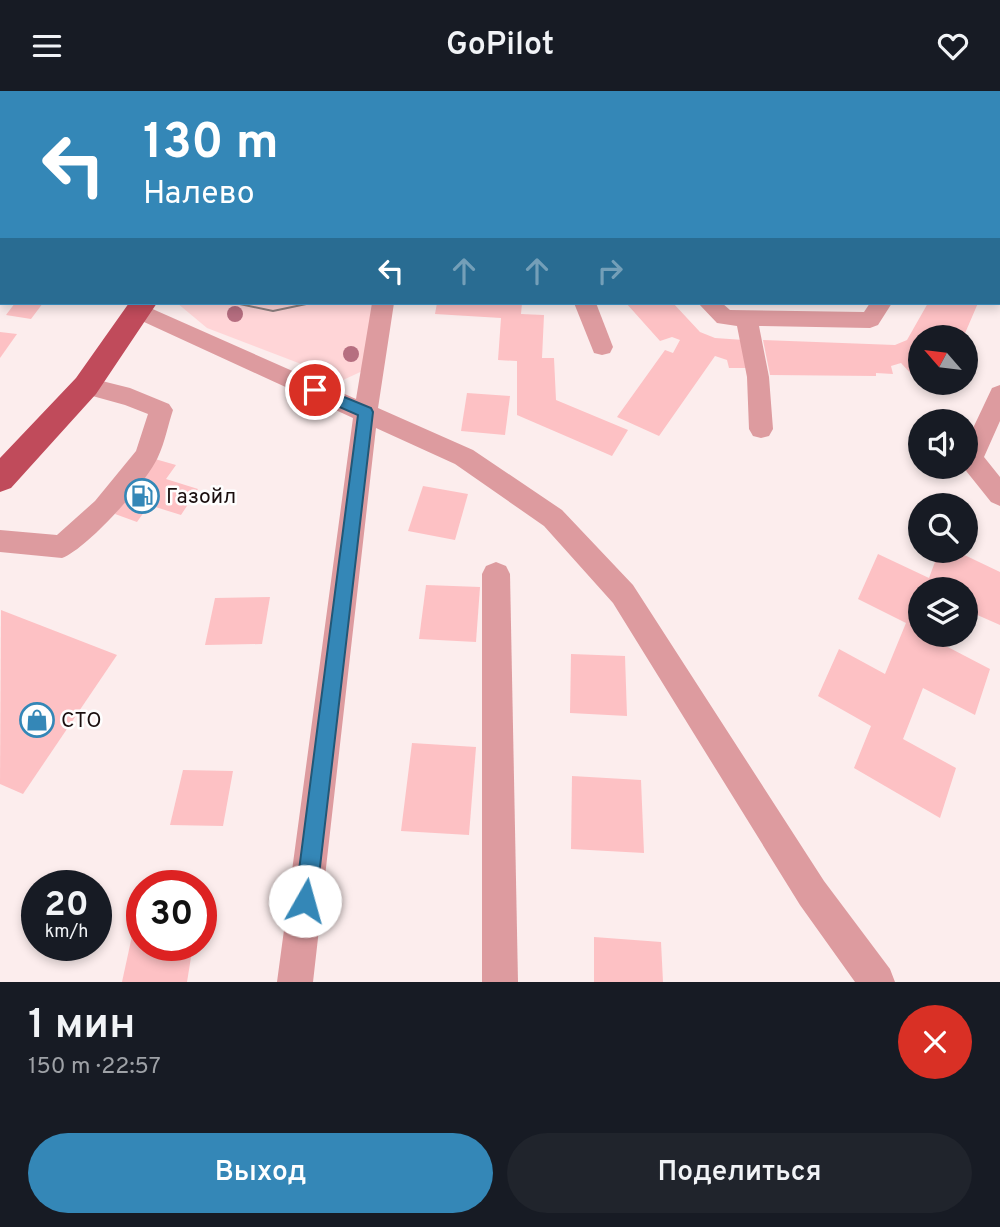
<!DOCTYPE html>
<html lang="ru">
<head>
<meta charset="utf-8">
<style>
	body { margin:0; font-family:Overpass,sans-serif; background:#20242c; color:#f1f3f6; height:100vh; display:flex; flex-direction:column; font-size:26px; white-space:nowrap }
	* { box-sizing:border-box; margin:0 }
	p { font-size:23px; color:#9ea1a6 }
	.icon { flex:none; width:38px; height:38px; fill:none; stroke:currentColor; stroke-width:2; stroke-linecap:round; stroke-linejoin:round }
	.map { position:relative; height:891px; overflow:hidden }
	.sheet { display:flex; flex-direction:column; background:#171b24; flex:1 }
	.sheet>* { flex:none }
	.hud { position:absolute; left:0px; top:0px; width:1001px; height:214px; box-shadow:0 4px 10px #0003; background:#3487b7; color:#fff; overflow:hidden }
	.needle { width:46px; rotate:298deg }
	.fabs { position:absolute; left:908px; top:234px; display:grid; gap:14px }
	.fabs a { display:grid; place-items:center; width:70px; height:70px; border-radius:50%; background:#171b24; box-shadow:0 4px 10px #0003; font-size:35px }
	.speed { position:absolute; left:21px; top:779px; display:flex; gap:14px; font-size:35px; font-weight:700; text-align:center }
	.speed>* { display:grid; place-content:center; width:91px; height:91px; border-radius:50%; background:#171b24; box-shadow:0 4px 10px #0003; line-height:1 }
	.speed small { font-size:18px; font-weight:400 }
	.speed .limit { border:10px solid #d22; background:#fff; color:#111 }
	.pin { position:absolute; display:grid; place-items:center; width:60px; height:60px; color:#fff; margin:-30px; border:4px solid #fff; border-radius:50%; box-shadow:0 2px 7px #0007 }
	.me { position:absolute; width:77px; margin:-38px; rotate:7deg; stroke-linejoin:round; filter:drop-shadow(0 0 5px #0008) }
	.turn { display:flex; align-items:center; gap:24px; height:147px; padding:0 28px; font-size:32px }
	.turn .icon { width:91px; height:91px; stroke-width:2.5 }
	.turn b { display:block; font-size:49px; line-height:60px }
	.lanes { display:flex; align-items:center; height:66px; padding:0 28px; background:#0003; justify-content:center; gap:35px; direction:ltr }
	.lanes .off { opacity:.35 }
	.round { display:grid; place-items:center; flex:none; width:74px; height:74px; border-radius:37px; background:#20242c }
	.summary { display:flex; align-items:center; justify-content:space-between; height:119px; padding:0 28px }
	h1 { font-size:42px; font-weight:600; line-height:52px }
	.button { display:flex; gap:14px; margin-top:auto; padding:14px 28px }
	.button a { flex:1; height:80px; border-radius:42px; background:#3487b7; color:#fff; font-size:28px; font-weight:600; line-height:80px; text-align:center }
	.button a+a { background:#20242c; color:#f1f3f6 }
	header { display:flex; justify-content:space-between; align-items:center; height:91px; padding:0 28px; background:#171b24; font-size:32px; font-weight:600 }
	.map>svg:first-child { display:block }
	.green { fill:#ffd5d7 }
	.building { fill:#fdc1c4 }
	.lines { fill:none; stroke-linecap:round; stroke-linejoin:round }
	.minor { fill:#dd9b9f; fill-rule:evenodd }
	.major { fill:#c04b5b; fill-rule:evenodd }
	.tram { stroke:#8e8080; stroke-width:2 }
	.tree { fill:#b66e80 }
	.route { fill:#3487b7; stroke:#225877; stroke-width:2 }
	.labels { text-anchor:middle; stroke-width:5; stroke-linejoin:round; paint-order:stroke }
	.poi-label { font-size:21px; fill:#1a0e0e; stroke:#fefefe; text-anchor:start }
</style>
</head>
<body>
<header><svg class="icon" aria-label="menu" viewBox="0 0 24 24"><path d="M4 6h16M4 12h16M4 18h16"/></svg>GoPilot<svg class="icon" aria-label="heart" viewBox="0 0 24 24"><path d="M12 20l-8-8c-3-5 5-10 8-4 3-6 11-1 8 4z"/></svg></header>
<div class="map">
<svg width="1000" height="891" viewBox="0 0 1000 891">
	<rect width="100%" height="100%" fill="#fceded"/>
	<polygon class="green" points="177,212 376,212 369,277 343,289 207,237"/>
	<g class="building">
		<polygon points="15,212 43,212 31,228 6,224"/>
		<polygon points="437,212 522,212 521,223 544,224 542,267 554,267 556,309 628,339 612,365 517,324 517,270 498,269 501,227 435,223"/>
		<polygon points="626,212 673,212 700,241 715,247 744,249 748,277 729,277 727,269 715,265 659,345 617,326 665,259 673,262 680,249 672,246 660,250"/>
		<polygon points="928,212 978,212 963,247 920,247 920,284 915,287 901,272 891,275 893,283 876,282 876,285 770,284 763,249 895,254 907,249"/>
		<polygon points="0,241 17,243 0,267"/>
		<polygon points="467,302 510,305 505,344 461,340"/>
		<polygon points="155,368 176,374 166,388 198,398 181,424 149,414 137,431 115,423"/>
		<polygon points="423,395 468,403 455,449 408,440"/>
		<polygon points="939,460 956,460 1000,481 1000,534 966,519 966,499 920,499 920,544 946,544 942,553 990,578 975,624 923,597 903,648 956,677 940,727 854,677 871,635 818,605 839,558 885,583 906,532 858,508 878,463 929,487"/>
		<polygon points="426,494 480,496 476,551 419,548"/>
		<polygon points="270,506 262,553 205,554 215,507"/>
		<polygon points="1,519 117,564 23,703 0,693"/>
		<polygon points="571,563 625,565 627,625 570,622"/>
		<polygon points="412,652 476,656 469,744 401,740"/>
		<polygon points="183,679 233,680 223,735 170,734"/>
		<polygon points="572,685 641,689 644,762 571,758"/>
		<polygon points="132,845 142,845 142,854 193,854 187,891 122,891"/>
		<polygon points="594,846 661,851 663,891 594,891"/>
	</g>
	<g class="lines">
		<g class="minor">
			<rect x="93" y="0" width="16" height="2"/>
			<polygon points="265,0 281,0 264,2"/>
			<rect x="394" y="0" width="16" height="2"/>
			<polygon points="525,0 541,0 542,2 525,2"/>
			<polygon points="818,0 835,0 836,2 819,2"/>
			<polygon points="1000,1 1000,12 999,12 999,2 997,2"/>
			<polygon points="0,18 2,18 0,31"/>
			<polygon points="139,212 356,308 372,212 394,212 378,317 473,359 562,419 633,494 824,790 890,878 895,891 855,891 800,814 613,512 544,435 455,373 376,337 313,891 277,891 353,327 131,225 128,220 131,215"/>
			<polygon points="574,212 596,212 613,256 610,262 602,264 594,262"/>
			<polygon points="698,212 722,212 730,219 864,221 870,212 892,212 878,234 870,237 759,235 769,286 773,338 769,345 761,347 753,345 749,338 747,286 737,235 717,232"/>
			<path d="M86 286 130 297 169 313 173 319C168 334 165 351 158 366 147 391 87 458 62 467L0 461V439L57 444 95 410 136 360 148 323 125 314 78 301 74 295 78 289Z"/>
			<polygon points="1000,294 1000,330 984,366 1000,386 1000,415 991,411 963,376 966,376 966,352 992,297"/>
			<polygon points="496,471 506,475 510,483 518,891 482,891 482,483 486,475"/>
		</g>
		<g class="major">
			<rect x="189" y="0" width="22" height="2"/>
			<polygon points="228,0 250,0 227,2"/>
			<polygon points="129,212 157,212 96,303 11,397 0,401 0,367 76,287"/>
		</g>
		<polyline class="tram" points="235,212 273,220 311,212"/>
	</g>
	<g class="tree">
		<circle cx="235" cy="223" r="8"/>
		<circle cx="351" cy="263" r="8"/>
	</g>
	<polygon class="route" points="315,294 371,317 373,321 316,810 313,817 305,820 298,817 295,810 358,324 310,303 310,295"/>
	<defs>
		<g id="fuel-ring" transform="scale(1.75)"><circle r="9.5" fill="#fefefe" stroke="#3487b7" stroke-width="1.5"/><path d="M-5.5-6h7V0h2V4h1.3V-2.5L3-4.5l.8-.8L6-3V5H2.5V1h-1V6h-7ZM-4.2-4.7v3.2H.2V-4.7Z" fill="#3487b7"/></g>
		<g id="shop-ring" transform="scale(1.75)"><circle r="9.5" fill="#fefefe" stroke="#3487b7" stroke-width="1.5"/><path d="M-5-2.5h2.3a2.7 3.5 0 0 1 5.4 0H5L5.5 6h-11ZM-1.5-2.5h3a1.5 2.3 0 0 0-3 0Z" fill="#3487b7"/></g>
	</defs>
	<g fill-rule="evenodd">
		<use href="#fuel-ring" x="142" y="405"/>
		<use href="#shop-ring" x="37" y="629"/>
	</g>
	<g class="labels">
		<g class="poi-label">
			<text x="166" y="412">Газойл</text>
			<text x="61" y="636">СТО</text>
		</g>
	</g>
</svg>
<div class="fabs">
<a><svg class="needle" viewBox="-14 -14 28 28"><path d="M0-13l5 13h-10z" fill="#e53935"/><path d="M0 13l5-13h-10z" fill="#9ea1a6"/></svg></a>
<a><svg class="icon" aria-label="sound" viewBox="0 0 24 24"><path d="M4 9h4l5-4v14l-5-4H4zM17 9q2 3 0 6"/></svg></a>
<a><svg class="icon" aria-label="search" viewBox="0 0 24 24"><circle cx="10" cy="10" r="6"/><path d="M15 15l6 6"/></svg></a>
<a><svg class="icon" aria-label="layers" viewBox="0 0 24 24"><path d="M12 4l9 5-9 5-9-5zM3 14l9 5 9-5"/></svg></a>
</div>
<div class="speed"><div>20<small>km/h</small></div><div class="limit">30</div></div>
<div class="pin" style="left:315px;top:299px;background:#d93025"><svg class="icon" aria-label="arrive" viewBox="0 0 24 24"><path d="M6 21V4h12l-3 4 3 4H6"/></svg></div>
<svg class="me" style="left:305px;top:810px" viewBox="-20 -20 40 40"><circle r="19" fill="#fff"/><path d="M0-13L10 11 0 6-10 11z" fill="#3487b7"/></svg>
<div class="hud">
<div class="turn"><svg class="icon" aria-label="left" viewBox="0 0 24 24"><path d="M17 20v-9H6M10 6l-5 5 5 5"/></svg><div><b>130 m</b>Налево</div></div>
<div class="lanes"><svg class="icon" aria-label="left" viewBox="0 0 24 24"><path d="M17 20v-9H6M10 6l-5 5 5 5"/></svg><svg class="icon off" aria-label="ahead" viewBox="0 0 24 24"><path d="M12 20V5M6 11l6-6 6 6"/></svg><svg class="icon off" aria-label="ahead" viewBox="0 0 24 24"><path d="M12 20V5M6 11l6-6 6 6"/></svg><svg class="icon off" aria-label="right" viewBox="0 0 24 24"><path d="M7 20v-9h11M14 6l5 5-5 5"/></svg></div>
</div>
</div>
<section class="sheet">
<div class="summary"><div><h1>1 мин</h1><p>150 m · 22:57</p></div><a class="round" style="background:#d93025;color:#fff"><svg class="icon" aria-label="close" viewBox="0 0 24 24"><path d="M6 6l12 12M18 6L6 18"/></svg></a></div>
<div class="button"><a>Выход</a><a>Поделиться</a></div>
</section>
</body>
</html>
